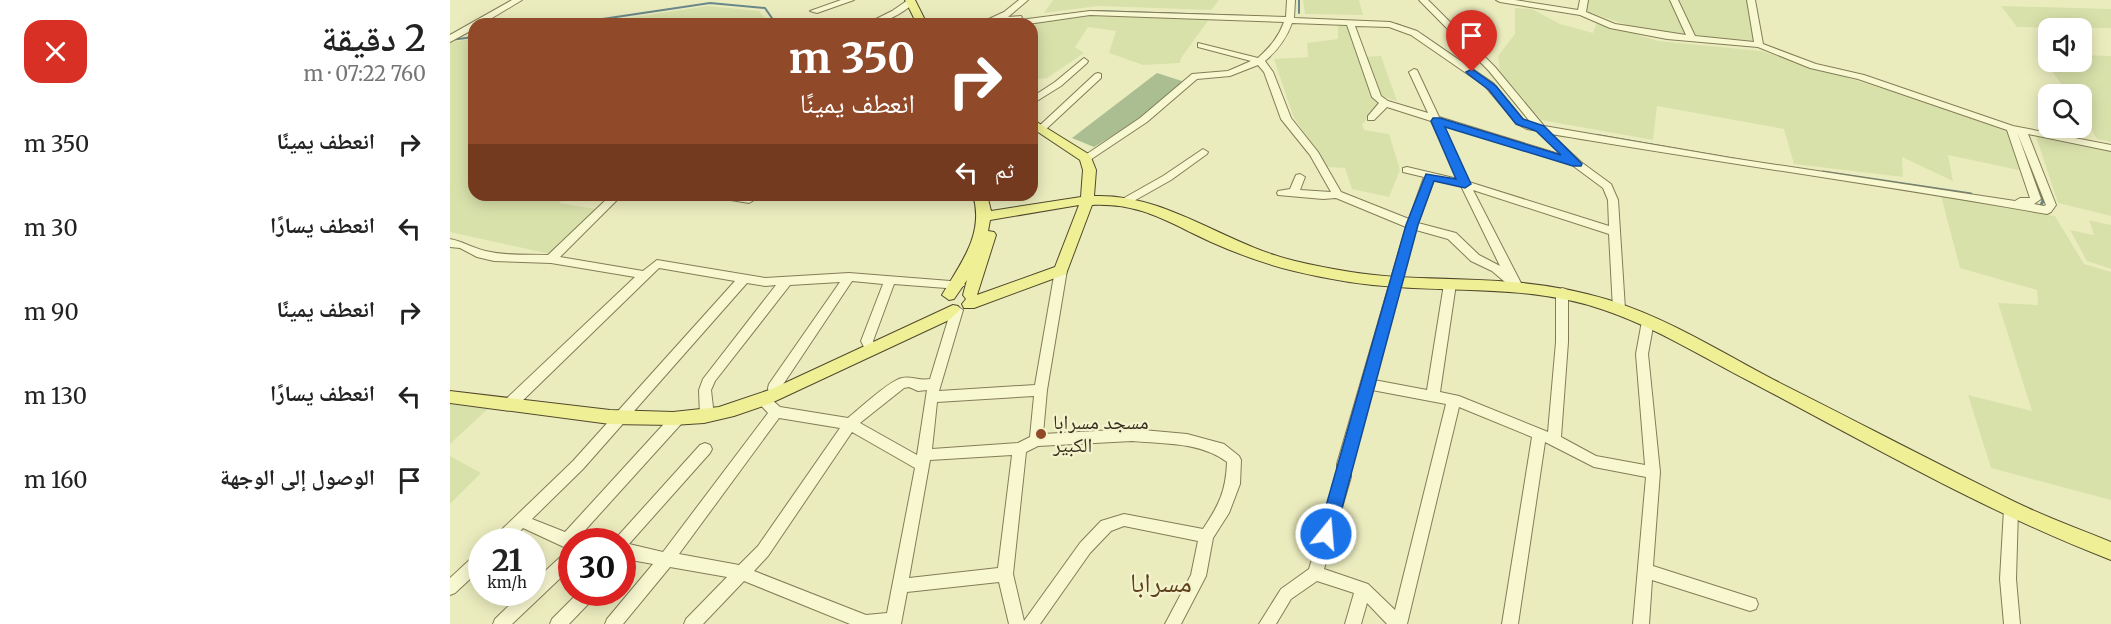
<!DOCTYPE html>
<html lang="ar">
<head>
<meta charset="utf-8">
<style>
	body { margin:0; font-family:Merriweather,"Noto Naskh Arabic",serif; background:#f6f6f6; color:#222; direction:rtl; height:100vh; display:flex; flex-direction:column; font-size:22px; white-space:nowrap }
	* { box-sizing:border-box; margin:0 }
	p { font-size:20px; color:#767676 }
	.icon { flex:none; width:33px; height:33px; fill:none; stroke:currentColor; stroke-width:2; stroke-linecap:round; stroke-linejoin:round }
	.map { position:relative; flex:1; overflow:hidden; direction:ltr }
	.panel { display:flex; flex-direction:column; background:#fff; width:450px }
	.panel>* { flex:none }
	.guide { position:absolute; left:18px; top:18px; width:570px; height:183px; border-radius:18px; box-shadow:0 3px 15px #0003; direction:rtl; background:#904929; color:#fff; overflow:hidden }
	.buttons { position:absolute; left:1588px; top:18px; display:grid; gap:12px }
	.buttons a { display:grid; place-items:center; width:54px; height:54px; border-radius:12px; background:#fff; box-shadow:0 3px 15px #0003; font-size:30px }
	.speed { position:absolute; left:18px; top:528px; display:flex; gap:12px; font-size:30px; font-weight:700; text-align:center }
	.speed>* { display:grid; place-content:center; width:78px; height:78px; border-radius:50%; background:#fff; box-shadow:0 3px 15px #0003; line-height:1 }
	.speed small { font-size:15px; font-weight:400 }
	.speed .limit { border:9px solid #d22; background:#fff; color:#111 }
	.pin { position:absolute; display:grid; place-items:center; width:51px; height:51px; color:#fff; margin:-62px -26px; border-radius:50% 50% 50% 0; rotate:-45deg; box-shadow:0 0 6px #0007 }
	.pin .icon { rotate:45deg }
	.me { position:absolute; width:66px; margin:-33px; rotate:17deg; stroke-linejoin:round; filter:drop-shadow(0 0 4px #0008) }
	.turn { display:flex; align-items:center; gap:21px; height:126px; padding:0 24px; font-size:27px }
	.turn .icon { width:78px; height:78px; stroke-width:2.5 }
	.turn b { display:block; font-size:42px; line-height:51px }
	.then { display:flex; align-items:center; height:57px; padding:0 24px; background:#0003; gap:12px; font-size:22px }
	.round { display:grid; place-items:center; flex:none; width:63px; height:63px; border-radius:18px; background:#f6f6f6 }
	.headline { display:flex; align-items:center; justify-content:space-between; height:102px; padding:0 24px }
	h1 { font-size:36px; font-weight:600; line-height:45px }
	ul { padding:0; list-style:none }
	li { display:flex; align-items:center; gap:18px; height:84px; padding:0 24px }
	li div { flex:1 }
	li b { display:block; font-size:22px }
	li em { font-style:normal }
	main { display:flex; flex:1; min-height:0 }
	.map>svg:first-child { display:block }
	.farmland { fill:#d9e1ab }
	.cemetery { fill:#aabe92 }
	.lines { fill:none; stroke-linecap:round; stroke-linejoin:round }
	.stream-far1 { stroke:#69888a; stroke-width:2 }
	.stream { stroke:#69888a; stroke-width:3 }
	.minor-casing { stroke:#837d57; stroke-width:2 }
	.major-casing { stroke:#51492c; stroke-width:2 }
	.minor { fill:#f7f7d0; fill-rule:evenodd }
	.major { fill:#efef95; fill-rule:evenodd }
	.shaded-wall { fill:#8d7d51 }
	.route { fill:#1a73e8; stroke:#114b97; stroke-width:1.5 }
	.poi-dot { fill:#904929; stroke:#f3f4cd; stroke-width:2 }
	.labels { text-anchor:middle; stroke-width:4.5; stroke-linejoin:round; paint-order:stroke }
	.poi-label { font-size:20px; fill:#332e1c; stroke:#f3f4cd; text-anchor:start }
	.near-quarter-label { font-size:27px; fill:#5e3f1c; stroke:#f3f4cd }
</style>
</head>
<body>
<main>
<div class="map">
<svg width="1661" height="624" viewBox="0 0 1661 624">
	<rect width="100%" height="100%" fill="#ebecbe"/>
	<g class="farmland">
		<polygon points="603,0 769,0 761,10 648,6 594,13"/>
		<polygon points="853,0 909,0 913,15 855,14"/>
		<polygon points="1136,0 1221,0 1236,35 1180,26 1135,11"/>
		<polygon points="1228,0 1298,0 1305,43 1244,36"/>
		<polygon points="258,6 309,11 319,24 138,24"/>
		<polygon points="1551,6 1661,9 1661,28 1567,27"/>
		<polygon points="1065,8 1082,9 1110,24 1143,33 1147,22 1208,41 1311,51 1440,91 1559,130 1573,171 1498,155 1503,181 1452,157 1453,177 1344,164 1334,129 1207,106 1203,140 1091,120 1050,71 1048,56 1065,34"/>
		<polygon points="640,14 760,18 731,58 730,63 693,65 659,53 666,31 638,27 625,47 634,53 597,78 582,80 582,29 587,22"/>
		<polygon points="888,23 897,23 908,57 931,56 947,101 934,97 912,125 914,130 939,134 950,170 939,197 902,189 895,168 877,167 843,116 824,59 858,57 857,43 888,39"/>
		<polygon points="24,39 24,195 119,195 109,203 146,209 100,254 0,232 0,42"/>
		<polygon points="1588,53 1599,53 1599,62 1632,62 1632,55 1661,56 1661,142 1647,139 1632,113 1632,94 1619,94"/>
		<polygon points="1586,136 1661,150 1661,216 1608,203"/>
		<polygon points="1491,196 1605,216 1634,264 1661,272 1661,500 1541,468 1518,395 1582,411 1548,303 1588,305 1587,290 1510,268"/>
		<polygon points="1639,220 1661,225 1661,269 1637,261 1620,230 1644,235"/>
		<polygon points="0,404 40,407 0,444"/>
		<polygon points="0,456 31,473 0,504"/>
	</g>
	<path class="cemetery" d="M707 73 735 82C707 108 676 128 644 147L622 138Z"/>
	<g class="lines">
		<g class="stream-far1">
			<polyline points="849,0 849,13"/>
			<polyline points="604,16 646,11 798,16"/>
			<polyline points="119,24 260,3 315,8 326,24"/>
			<polyline points="543,24 559,22"/>
			<polyline points="946,24 962,30"/>
			<polyline points="971,34 1043,83 1075,122"/>
			<polyline points="0,40 24,37"/>
			<polyline points="1147,135 1291,160"/>
			<polyline points="1576,155 1579,164"/>
		</g>
		<g class="stream">
			<polyline points="1579,163 1593,201 1590,207"/>
			<polyline points="1373,172 1521,194"/>
		</g>
		<g class="minor-casing">
			<g id="minor">
				<polygon points="62,0 72,0 32,24 24,24 24,29 0,42 0,35"/>
				<polygon points="391,0 404,0 367,13 360,11"/>
				<path d="M458 0 465 2C452 14 434 24 416 24L442 11Z"/>
				<path d="M569 0H578L558 17 571 16 572 18 570 20 640 11 836 17 837 0H845L844 18 940 22 967 31 1041 82 1073 120 1082 124 1039 71 969 0H978L1045 67 1094 126 1281 158 1565 201 1570 198H1580L1557 130 1408 79 1360 68 1308 47 1217 39 1160 28 1130 15 1050 2 1046 0H1065L1128 10 1130 0H1138L1136 12 1165 24 1236 35 1220 0H1228L1245 36 1304 42 1297 0H1305L1313 44 1366 64 1414 75 1563 126 1661 145V151L1578 134 1606 205 1601 212 1597 214C1432 185 1266 162 1101 134L1131 162 1161 184 1168 200 1175 309 1173 312H1165L1163 309 1159 234 1023 190 1072 285 1066 289 1062 288 1042 271 1021 261 998 239 966 230 924 380 977 390 994 284 996 281H1004L1006 284 990 392 1009 396 1098 432 1106 342V292L1112 288 1116 289 1118 292V342L1111 437 1146 456 1195 465 1186 354 1192 321 1198 317 1202 318 1204 321 1198 354 1210 472 1203 566 1306 599 1308 604 1306 609 1300 611 1202 580 1199 624H1183L1196 477 1144 467 1095 442 1068 624H1052L1082 437 1009 407 957 624H937L917 603 911 624H895L904 593 867 581 841 599 826 624H809L831 589 859 569 887 477V464L956 227 886 198 873 199 828 195 827 193 828 191 840 189 846 175 850 174 855 177 850 190 881 192 860 155 831 119 814 72 808 65 780 76 747 79 697 122 640 160H632L631 158 690 118 742 74 778 71 801 61 748 47V43L808 58C820 47 828 38 834 22L640 15 578 24H555L558 22 528 24 554 12ZM842 23 897 25 922 97 929 103 918 116V120H924L937 107 981 121 1008 179 957 167 953 168V172L974 177 959 219 891 192 868 152 841 118 823 72 815 61C828 50 836 39 842 23ZM905 26 939 27 961 35 1035 86 1067 124 1077 129 1088 131 1112 155 989 117 967 70 964 69 959 72 978 113 938 101 931 96ZM993 124 1122 165 1153 188 1158 200 1159 226 1019 182ZM1567 132 1596 205 1594 206 1584 204 1591 199ZM984 180 1011 186 1050 266 1029 255 1006 233 968 223ZM922 390 996 404 945 610 918 584 874 569 901 477V464Z"/>
				<polygon points="634,58 638,61 637,63 611,86 582,104 582,97 605,82"/>
				<polygon points="648,73 651,74 651,78 594,131 588,131 588,127 645,74"/>
				<polygon points="753,149 758,152 757,154 721,180 682,202 674,202 673,200 674,198 713,176"/>
				<path d="M161 195H172L110 257 193 271 207 260 315 278 399 273 513 282 515 285 509 289 444 284 423 341 427 350 425 353H417L411 341 433 284 402 281 330 389 329 399H321L330 407 398 418C409 409 440 380 452 378 462 376 469 381 480 379L501 310 507 306 513 310 489 391 585 385 605 270 607 267H615L617 270 597 390 593 434 682 429 737 434 774 444 789 456 791 460 790 484 779 513 763 538 756 576 731 624H715L741 575 748 541 674 526 661 531 640 553 590 624H559L549 582 457 592 451 624H400L294 581 253 624H234L236 619 277 577 220 567 173 624H155L157 619 203 564 181 560 172 556V542H165L167 537 250 445 255 443 260 445 262 449 260 453 179 544 213 552 318 413 306 400 308 396 313 395 319 397 318 388 319 384 390 282 340 285 265 381 261 390 264 416 262 420 257 421 252 420 250 416 249 390 253 379 326 285 315 286 297 283 133 469 82 519 115 532 222 415 227 414 232 415 234 419 232 423 128 538 129 542H122V549L116 548 73 528 60 542H42L44 537 123 461 285 281 209 268 66 407 61 408 56 407 54 403 56 399 185 277 101 263 44 261 27 257 10 248 0 247V239C15 242 26 250 41 252 59 256 80 254 98 255ZM459 387 468 391 477 390 467 455 410 423 454 388ZM584 396 580 437 568 443 482 449 487 402ZM329 418 390 428 308 546 289 565 229 554ZM402 432 465 468 437 613 416 615 304 571 318 556ZM682 441C714 444 751 442 777 462 776 491 769 505 753 529L674 514 651 521 630 543 574 621 563 574 576 452 588 446ZM562 455 548 568 459 578 480 460Z"/>
				<polygon points="264,195 290,195 303,198 304,200 299,203 269,198"/>
				<polygon points="1561,503 1566,505 1568,509 1566,579 1570,624 1554,624 1550,579 1554,509 1556,505"/>
				<polygon points="122,549 122,567 62,624 43,624 45,619 73,592 82,592 82,583 117,551"/>
				<polygon points="32,551 32,568 5,593 0,595 0,578 27,553"/>
				<polygon points="129,592 148,592 145,597 119,624 100,624 102,619"/>
			</g>
		</g>
		<g class="major-casing">
			<g id="major">
				<polygon points="455,0 465,0 477,24 467,24"/>
				<path d="M582 119 640 155 646 170 644 196C716 193 776 245 845 261 879 269 913 275 948 277 1024 281 1083 277 1159 300 1219 319 1271 352 1326 381 1406 421 1485 463 1565 502 1596 517 1629 529 1661 542V560C1536 512 1419 444 1301 382 1252 357 1207 328 1154 310 1086 286 1017 292 947 287 912 285 877 279 844 271 815 264 788 254 761 242 717 222 692 203 642 205L616 274 524 308H514L512 304 516 299 513 295 517 280 504 299 499 300 492 295C510 264 535 234 523 195H537L541 211 631 197 633 170 630 160 582 128ZM629 205 605 267 527 295 546 235 544 232 538 231 540 220Z"/>
				<polygon points="503,305 508,306 510,310 499,320 319,404 284,416 254,423 223,425 160,424 0,403 0,391 160,410 223,412 269,407 322,389"/>
			</g>
		</g>
		<use href="#minor" class="minor"/>
		<use href="#major" class="major"/>
	</g>
	<g class="shaded-wall">
		<polygon points="582,188 584,195 570,199 569,195 582,195"/>
		<polygon points="557,195 569,195 558,198"/>
	</g>
	<polygon class="route" points="1022,69 1046,86 1073,119 1094,126 1132,164 1131,166 1123,166 995,127 1021,184 1015,188 984,181 968,225 885,534 882,540 876,542 871,540 868,534 956,225 976,174 1006,179 981,121 983,118 990,118 1111,155 1086,131 1066,124 1039,90 1018,74 1016,72"/>
	<circle class="poi-dot" cx="591" cy="434" r="6"/>
	<g class="labels">
		<g class="poi-label">
			<text x="603" y="429">مسجد مسرابا<tspan x="603" dy="23">الكبير</tspan></text>
		</g>
		<g class="near-quarter-label">
			<text x="711" y="592">مسرابا</text>
		</g>
	</g>
</svg>
<div class="buttons">
<a><svg class="icon" aria-label="sound" viewBox="0 0 24 24"><path d="M4 9h4l5-4v14l-5-4H4zM17 9q2 3 0 6"/></svg></a>
<a><svg class="icon" aria-label="search" viewBox="0 0 24 24"><circle cx="10" cy="10" r="6"/><path d="M15 15l6 6"/></svg></a>
</div>
<div class="speed"><div>21<small>km/h</small></div><div class="limit">30</div></div>
<div class="pin" style="left:1022px;top:72px;background:#d93025"><svg class="icon" aria-label="arrive" viewBox="0 0 24 24"><path d="M6 21V4h12l-3 4 3 4H6"/></svg></div>
<svg class="me" style="left:876px;top:534px" viewBox="-20 -20 40 40"><circle r="17" fill="#1a73e8" stroke="#fff" stroke-width="3"/><path d="M0-11L8 9 0 5-8 9z" fill="#fff"/></svg>
<div class="guide">
<div class="turn"><svg class="icon" aria-label="right" viewBox="0 0 24 24"><path d="M7 20v-9h11M14 6l5 5-5 5"/></svg><div><b>350 m</b>انعطف يمينًا</div></div>
<div class="then">ثم<svg class="icon" aria-label="left" viewBox="0 0 24 24"><path d="M17 20v-9H6M10 6l-5 5 5 5"/></svg></div>
</div>
</div>
<section class="panel">
<div class="headline"><div><h1>2 دقيقة</h1><p>760 m · 07:22</p></div><a class="round" style="background:#d93025;color:#fff"><svg class="icon" aria-label="close" viewBox="0 0 24 24"><path d="M6 6l12 12M18 6L6 18"/></svg></a></div>
<ul>
<li><svg class="icon" aria-label="right" viewBox="0 0 24 24"><path d="M7 20v-9h11M14 6l5 5-5 5"/></svg><div><b>انعطف يمينًا</b></div><em>350 m</em></li>
<li><svg class="icon" aria-label="left" viewBox="0 0 24 24"><path d="M17 20v-9H6M10 6l-5 5 5 5"/></svg><div><b>انعطف يسارًا</b></div><em>30 m</em></li>
<li><svg class="icon" aria-label="right" viewBox="0 0 24 24"><path d="M7 20v-9h11M14 6l5 5-5 5"/></svg><div><b>انعطف يمينًا</b></div><em>90 m</em></li>
<li><svg class="icon" aria-label="left" viewBox="0 0 24 24"><path d="M17 20v-9H6M10 6l-5 5 5 5"/></svg><div><b>انعطف يسارًا</b></div><em>130 m</em></li>
<li><svg class="icon" aria-label="arrive" viewBox="0 0 24 24"><path d="M6 21V4h12l-3 4 3 4H6"/></svg><div><b>الوصول إلى الوجهة</b></div><em>160 m</em></li>
</ul>
</section>
</main>
</body>
</html>
